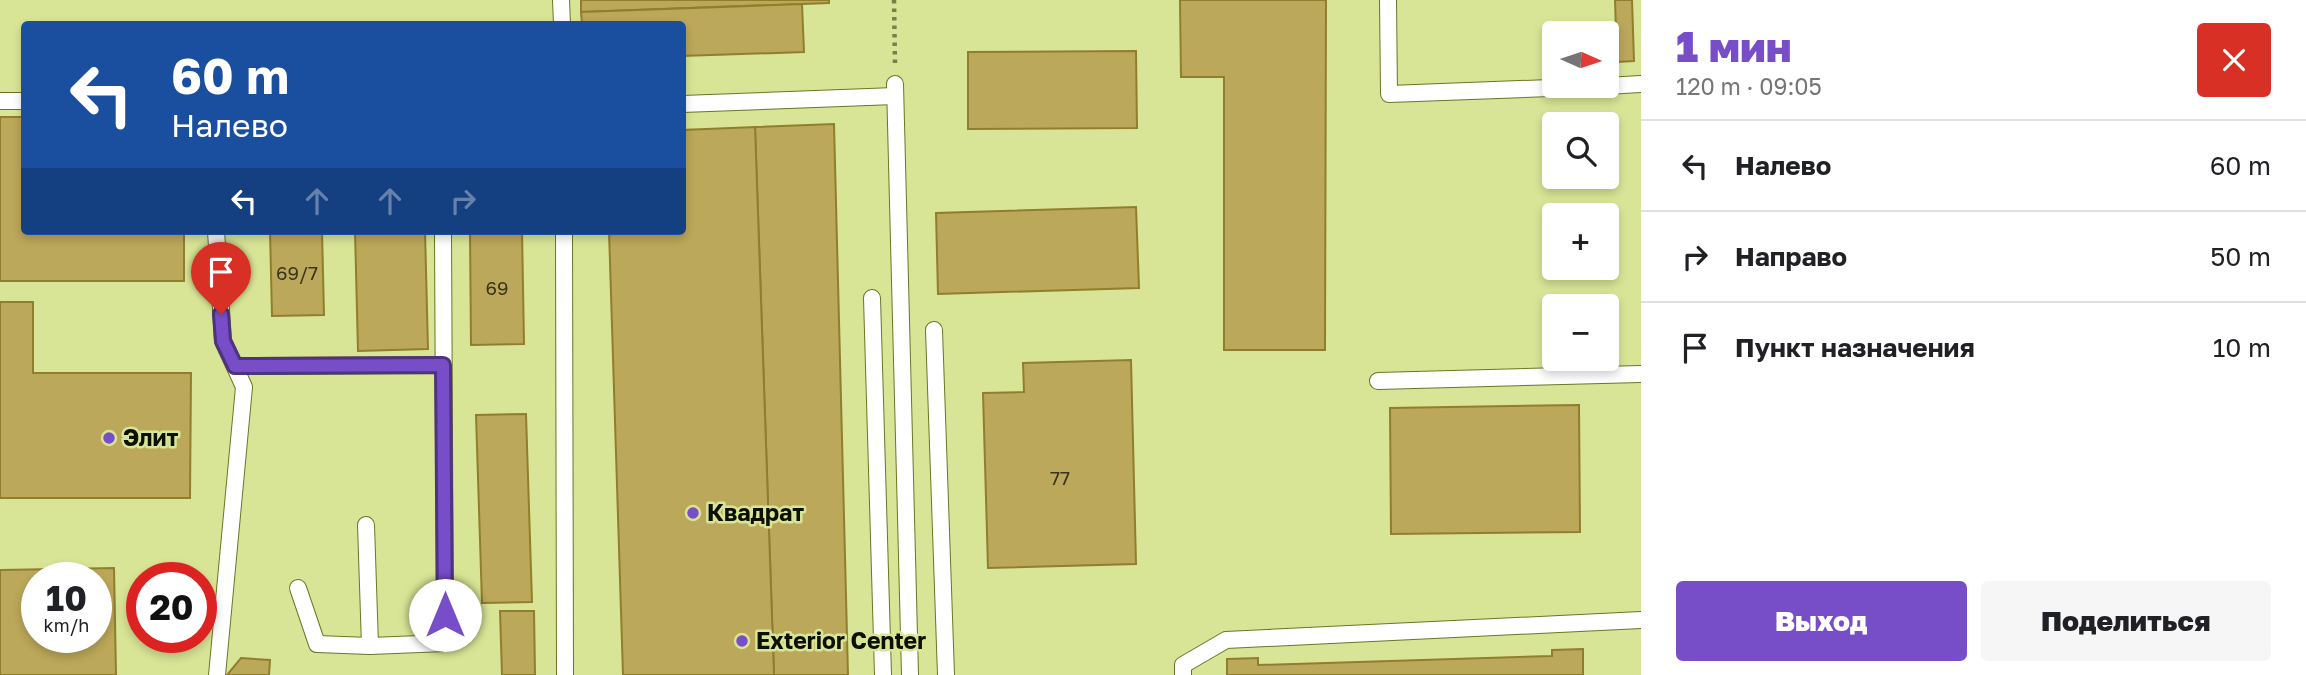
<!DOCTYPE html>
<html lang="ru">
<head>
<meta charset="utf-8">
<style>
	body { margin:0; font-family:"Golos Text",sans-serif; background:#f6f6f6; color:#202124; height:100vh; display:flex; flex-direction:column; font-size:26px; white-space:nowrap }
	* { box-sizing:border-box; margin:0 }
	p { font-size:23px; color:#757577 }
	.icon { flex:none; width:38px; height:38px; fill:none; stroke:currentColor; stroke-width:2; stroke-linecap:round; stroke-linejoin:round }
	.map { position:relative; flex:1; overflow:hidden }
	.drawer { display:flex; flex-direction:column; background:#fff; width:665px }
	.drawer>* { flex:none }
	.guide { position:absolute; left:21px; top:21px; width:665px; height:214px; border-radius:7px; box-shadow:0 4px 10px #0003; background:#1a4fa0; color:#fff; overflow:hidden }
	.needle { width:46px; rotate:93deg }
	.controls { position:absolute; left:1542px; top:21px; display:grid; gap:14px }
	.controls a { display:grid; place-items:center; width:77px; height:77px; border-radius:7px; background:#fff; box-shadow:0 4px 10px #0003; font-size:35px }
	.speed { position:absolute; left:21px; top:562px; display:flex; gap:14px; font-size:35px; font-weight:700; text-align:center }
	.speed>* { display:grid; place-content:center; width:91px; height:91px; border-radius:50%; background:#fff; box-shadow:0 4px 10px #0003; line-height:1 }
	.speed small { font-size:18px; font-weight:400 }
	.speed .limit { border:10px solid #d22; background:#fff; color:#111 }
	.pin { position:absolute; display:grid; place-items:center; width:60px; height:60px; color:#fff; margin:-72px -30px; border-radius:50% 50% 50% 0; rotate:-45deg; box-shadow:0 0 7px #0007 }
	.pin .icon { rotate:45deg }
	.me { position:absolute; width:77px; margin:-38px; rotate:0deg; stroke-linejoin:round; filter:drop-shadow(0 0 5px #0008) }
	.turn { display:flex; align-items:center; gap:24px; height:147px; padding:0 35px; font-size:32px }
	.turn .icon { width:91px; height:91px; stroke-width:2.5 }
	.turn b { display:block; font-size:49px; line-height:60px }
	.lanes { display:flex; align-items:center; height:66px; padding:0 35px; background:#0003; justify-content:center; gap:35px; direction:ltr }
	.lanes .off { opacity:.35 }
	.round { display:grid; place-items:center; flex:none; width:74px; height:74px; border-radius:7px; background:#f6f6f6 }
	.overview { display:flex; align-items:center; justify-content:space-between; height:119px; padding:0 35px }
	h1 { font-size:42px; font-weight:800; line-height:52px; color:#774ec7 }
	.button { display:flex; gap:14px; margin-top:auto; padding:14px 35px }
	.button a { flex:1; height:80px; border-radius:7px; background:#774ec7; color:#fff; font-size:28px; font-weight:800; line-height:80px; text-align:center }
	.button a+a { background:#f6f6f6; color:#202124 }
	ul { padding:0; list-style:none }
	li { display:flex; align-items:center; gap:21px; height:91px; padding:0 35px; border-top:2px solid #e0e0e0 }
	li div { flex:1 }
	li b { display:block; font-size:26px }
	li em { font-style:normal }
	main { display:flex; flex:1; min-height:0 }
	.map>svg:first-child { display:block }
	.building { fill:#bca85a; stroke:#917e2d; stroke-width:2; fill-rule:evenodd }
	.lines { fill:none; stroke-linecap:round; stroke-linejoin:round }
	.service-casing { stroke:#6c7527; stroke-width:18 }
	.path { stroke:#787f4f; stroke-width:4.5; stroke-dasharray:3.5 5; stroke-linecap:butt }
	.service { stroke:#fff; stroke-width:16 }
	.route-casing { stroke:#4d3381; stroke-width:18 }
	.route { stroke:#774ec7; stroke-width:12 }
	.poi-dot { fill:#774ec7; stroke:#d9e596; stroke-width:2.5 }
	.labels { text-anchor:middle; stroke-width:5; stroke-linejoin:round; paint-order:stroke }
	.number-label { font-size:19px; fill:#393516 }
	.poi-label { font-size:23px; font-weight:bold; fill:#0d0f00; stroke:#d9e596; text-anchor:start }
</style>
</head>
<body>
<main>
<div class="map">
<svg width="1641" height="675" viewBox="0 0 1641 675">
	<rect width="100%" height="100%" fill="#d9e596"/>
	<g class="building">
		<polygon points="581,0 829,0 829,3 581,12"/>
		<polygon points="1180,0 1326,0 1325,350 1224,350 1224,77 1181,77"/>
		<polygon points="1615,0 1632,0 1634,61 1617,62"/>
		<polygon points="802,4 804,52 682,56 682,24 582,24 581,12"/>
		<polygon points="1136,51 1137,128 968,129 968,52"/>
		<polygon points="0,117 24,117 24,231 184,231 184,281 0,281"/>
		<polygon points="834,124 848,675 774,675 755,127"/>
		<polygon points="755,127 774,675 623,675 609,231 682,231 682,130"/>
		<polygon points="1136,207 1139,288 938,294 936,213"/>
		<polygon points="270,231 322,231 324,315 272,316"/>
		<polygon points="355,231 425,231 428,349 358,351"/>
		<polygon points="470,231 522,231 524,344 471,345"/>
		<polygon points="0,302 33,302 33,373 191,373 190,498 0,498"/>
		<polygon points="1131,360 1136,564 988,568 983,393 1024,392 1023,363"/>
		<polygon points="1579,405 1580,532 1391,534 1390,408"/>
		<polygon points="526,414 532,602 482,603 476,415"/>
		<path d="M114 568 116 675H0V570ZM37 578H96V637H37Z"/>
		<polygon points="500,611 534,611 535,675 502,675"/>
		<polygon points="1583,649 1583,675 1227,675 1227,659 1258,658 1258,665 1552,656 1552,650"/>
		<polygon points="241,658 270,660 269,675 227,675"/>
	</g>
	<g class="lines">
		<g class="service-casing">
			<g id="service">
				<polyline points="561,0 562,24"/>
				<polyline points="1388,0 1389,94 1603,86"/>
				<polyline points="895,84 910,675"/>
				<polyline points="1606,86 1641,84"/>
				<polyline points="0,101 24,101"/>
				<polyline points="682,104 895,96"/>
				<polyline points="216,231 223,341 244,387 217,675"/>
				<polyline points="564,231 565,675"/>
				<polyline points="872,298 883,675"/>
				<polyline points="934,330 946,675"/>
				<polyline points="235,366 443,365"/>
				<polyline points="1378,381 1641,374"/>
				<polyline points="366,525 370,646 445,643 443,231"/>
				<polyline points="298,588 317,644 370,646"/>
				<polyline points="1183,675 1183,665 1226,640 1641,620"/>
			</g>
		</g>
		<polyline class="path" points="894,0 895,65"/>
		<use href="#service" class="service"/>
	</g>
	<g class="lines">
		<g class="route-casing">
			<polyline id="route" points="221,314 223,341 235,366 443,365 445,615"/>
		</g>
		<use href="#route" class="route"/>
	</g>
	<g class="poi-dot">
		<circle cx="109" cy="438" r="7"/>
		<circle cx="693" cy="513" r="7"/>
		<circle cx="742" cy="641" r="7"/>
	</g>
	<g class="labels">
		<g class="number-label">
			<text x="297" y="280">69/7</text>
			<text x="497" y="295">69</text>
			<text x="1060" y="485">77</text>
		</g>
		<g class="poi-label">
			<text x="123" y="446">Элит</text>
			<text x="707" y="521">Квадрат</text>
			<text x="756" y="649">Exterior Center</text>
		</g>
	</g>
</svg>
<div class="controls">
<a><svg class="needle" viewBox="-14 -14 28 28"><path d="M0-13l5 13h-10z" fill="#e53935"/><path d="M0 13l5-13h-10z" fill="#757577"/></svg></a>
<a><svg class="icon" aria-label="search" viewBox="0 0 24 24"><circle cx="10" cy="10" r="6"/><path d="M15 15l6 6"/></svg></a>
<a>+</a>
<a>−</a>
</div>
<div class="speed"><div>10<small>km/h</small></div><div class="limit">20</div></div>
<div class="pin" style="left:221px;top:314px;background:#d93025"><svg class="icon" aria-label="arrive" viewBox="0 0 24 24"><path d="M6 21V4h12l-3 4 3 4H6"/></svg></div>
<svg class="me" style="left:445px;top:615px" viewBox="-20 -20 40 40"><circle r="19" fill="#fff"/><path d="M0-13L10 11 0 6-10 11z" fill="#774ec7"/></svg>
<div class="guide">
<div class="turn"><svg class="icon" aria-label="left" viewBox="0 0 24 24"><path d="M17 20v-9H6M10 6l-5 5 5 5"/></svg><div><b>60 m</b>Налево</div></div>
<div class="lanes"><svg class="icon" aria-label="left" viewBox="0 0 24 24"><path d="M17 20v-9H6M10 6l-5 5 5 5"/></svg><svg class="icon off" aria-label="ahead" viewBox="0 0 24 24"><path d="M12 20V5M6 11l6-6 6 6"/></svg><svg class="icon off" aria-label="ahead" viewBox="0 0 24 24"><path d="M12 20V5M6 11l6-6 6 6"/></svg><svg class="icon off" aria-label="right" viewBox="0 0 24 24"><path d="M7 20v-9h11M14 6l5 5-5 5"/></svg></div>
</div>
</div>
<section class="drawer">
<div class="overview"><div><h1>1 мин</h1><p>120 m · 09:05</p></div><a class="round" style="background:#d93025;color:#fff"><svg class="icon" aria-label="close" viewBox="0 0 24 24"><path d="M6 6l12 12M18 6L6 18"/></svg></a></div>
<ul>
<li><svg class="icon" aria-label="left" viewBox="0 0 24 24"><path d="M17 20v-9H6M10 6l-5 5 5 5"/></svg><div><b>Налево</b></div><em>60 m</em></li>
<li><svg class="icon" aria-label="right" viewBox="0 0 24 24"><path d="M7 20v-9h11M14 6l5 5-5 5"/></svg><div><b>Направо</b></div><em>50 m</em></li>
<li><svg class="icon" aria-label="arrive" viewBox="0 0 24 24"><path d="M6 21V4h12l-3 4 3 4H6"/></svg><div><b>Пункт назначения</b></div><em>10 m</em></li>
</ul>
<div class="button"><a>Выход</a><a>Поделиться</a></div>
</section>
</main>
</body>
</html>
